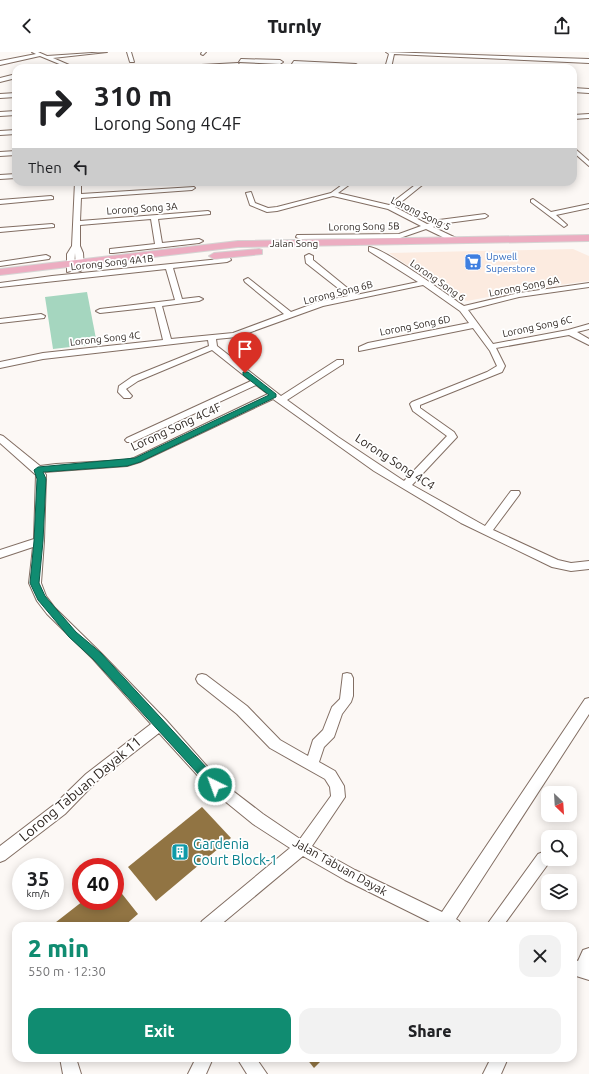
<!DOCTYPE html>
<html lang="en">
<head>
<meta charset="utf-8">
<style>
	body { margin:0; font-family:Ubuntu,sans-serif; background:#f2f2f2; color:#202124; height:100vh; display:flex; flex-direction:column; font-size:15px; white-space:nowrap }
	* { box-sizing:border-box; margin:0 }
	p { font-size:13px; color:#757577 }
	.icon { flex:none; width:22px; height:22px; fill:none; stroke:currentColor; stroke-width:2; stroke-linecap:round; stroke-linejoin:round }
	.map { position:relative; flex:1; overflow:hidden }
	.details { position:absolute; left:12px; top:870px; width:565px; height:140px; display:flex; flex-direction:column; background:#fff; border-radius:12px; box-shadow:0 2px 10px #0003 }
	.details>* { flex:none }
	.guide { position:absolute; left:12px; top:12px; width:565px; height:122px; border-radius:12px; box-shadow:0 2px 10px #0003; background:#fff; color:#202124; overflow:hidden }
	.needle { width:26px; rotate:155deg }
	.controls { position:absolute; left:541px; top:734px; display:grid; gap:8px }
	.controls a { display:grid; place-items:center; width:36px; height:36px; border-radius:8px; background:#fff; box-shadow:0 2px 10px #0003; font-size:20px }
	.speed { position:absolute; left:12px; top:806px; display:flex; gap:8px; font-size:20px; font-weight:700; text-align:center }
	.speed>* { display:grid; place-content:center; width:52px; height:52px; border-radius:50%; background:#fff; box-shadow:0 2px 10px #0003; line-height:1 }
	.speed small { font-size:10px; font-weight:400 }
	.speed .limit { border:6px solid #d22; background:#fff; color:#111 }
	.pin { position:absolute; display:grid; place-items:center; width:34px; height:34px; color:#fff; margin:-41px -17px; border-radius:50% 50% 50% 0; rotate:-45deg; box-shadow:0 0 4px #0007 }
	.pin .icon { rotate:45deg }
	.me { position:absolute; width:44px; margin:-22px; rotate:318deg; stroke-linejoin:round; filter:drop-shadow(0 0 3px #0008) }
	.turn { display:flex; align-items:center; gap:14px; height:84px; padding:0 16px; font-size:18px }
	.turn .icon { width:52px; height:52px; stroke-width:2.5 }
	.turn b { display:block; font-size:28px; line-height:34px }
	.then { display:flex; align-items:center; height:38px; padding:0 16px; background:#0003; gap:8px; font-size:15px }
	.round { display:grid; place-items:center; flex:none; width:42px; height:42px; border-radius:12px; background:#f2f2f2 }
	.head { display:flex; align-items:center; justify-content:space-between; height:68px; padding:0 16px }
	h1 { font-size:24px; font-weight:800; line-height:30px; color:#108c71 }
	.primary-button { display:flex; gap:8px; margin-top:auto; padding:8px 16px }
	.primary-button a { flex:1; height:46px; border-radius:12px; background:#108c71; color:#fff; font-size:16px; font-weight:800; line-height:46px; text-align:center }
	.primary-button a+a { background:#f2f2f2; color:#202124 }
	header { display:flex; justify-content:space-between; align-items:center; height:52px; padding:0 16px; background:#fff; font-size:18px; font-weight:800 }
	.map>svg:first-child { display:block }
	.commercial { fill:#fcebe0 }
	.green { fill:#a5d6bf }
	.building { fill:#917443 }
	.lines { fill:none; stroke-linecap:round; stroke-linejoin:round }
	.minor-casing { stroke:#826e63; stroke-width:2 }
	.major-casing { stroke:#d5d4d3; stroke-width:2 }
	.minor { fill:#fff; fill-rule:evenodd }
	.major { fill:#ecadc1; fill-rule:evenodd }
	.route { fill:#108c71; stroke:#0a5b49 }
	.labels { text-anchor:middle; stroke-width:3.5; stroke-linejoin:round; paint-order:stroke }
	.far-street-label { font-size:10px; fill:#2e2621; stroke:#fff }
	.far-shop-label { font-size:10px; fill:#366cbe; stroke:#fff; text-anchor:start }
	.street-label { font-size:12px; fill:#2e2621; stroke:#fff }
	.near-street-label { font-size:14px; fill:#2e2621; stroke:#fff }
	.near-culture-label { font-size:14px; fill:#0d838f; stroke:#fff; text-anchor:start }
</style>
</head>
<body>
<header><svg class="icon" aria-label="back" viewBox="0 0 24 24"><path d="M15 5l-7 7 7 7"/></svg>Turnly<svg class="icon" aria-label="share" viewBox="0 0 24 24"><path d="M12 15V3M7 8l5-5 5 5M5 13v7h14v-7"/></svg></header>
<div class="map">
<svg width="589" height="1022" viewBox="0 0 589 1022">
	<rect width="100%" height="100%" fill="#fcf8f5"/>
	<polygon class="commercial" points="573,197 589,204 589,229 536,236 467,249 456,246 389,201"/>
	<polygon class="green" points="87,240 97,292 53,297 45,245"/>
	<g class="building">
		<polygon points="202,755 231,786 156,849 128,815"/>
		<polygon points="115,833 138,862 124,874 51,874 83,849 115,849"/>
		<polygon points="306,1006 324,1006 314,1016"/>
	</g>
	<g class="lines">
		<g class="minor-casing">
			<g id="minor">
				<polygon points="32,0 38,0 47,4 107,0 53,6 76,16 69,16 40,4 0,13 0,9 36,2"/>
				<polygon points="127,0 131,0 134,10 130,10"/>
				<polygon points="202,0 206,0 203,3 201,2"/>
				<polygon points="386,0 589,7 589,11 394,2 391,16 385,16 389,2"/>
				<polygon points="241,7 280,8 283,10 280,12 239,10"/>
				<polygon points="294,9 356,12 359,14 356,16 318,16 319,14 292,12"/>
				<polygon points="238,11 240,14 180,16 183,14"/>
				<polygon points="16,22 16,26 0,30 0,26"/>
				<polygon points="573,36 589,37 589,41 573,40"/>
				<polygon points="16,41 16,45 0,46 0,42"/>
				<polygon points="16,59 16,63 0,64 0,60"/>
				<polygon points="589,62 589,66 573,67 573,63"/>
				<polygon points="16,78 16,82 0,83 0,79"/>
				<polygon points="573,95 589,109 589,114 573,100"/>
				<polygon points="16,99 16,103 0,104 0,100"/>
				<polygon points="16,122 16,126 0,127 0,123"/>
				<polygon points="75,130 81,130 81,142 194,135 195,136 192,138 81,146 80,169 208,159 210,160 210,162 158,167 162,191 199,187 203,189 199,191 113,201 110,201 110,197 155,192 151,167 80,173 80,194 83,201 84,217 80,219 76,217 75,201 74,218 67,220 67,202 72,194"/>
				<polygon points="346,130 353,130 338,141 389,153 419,130 426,130 395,155 427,172 439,168 485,162 488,164 485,166 440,172 433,175 456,186 457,188 453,190 426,177 400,186 300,187 296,185 297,183 399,182 421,174 388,157 333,144 277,159 267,160 250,153 246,141 251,140 255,151 268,156 277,155 331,141"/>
				<polygon points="509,130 522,130 519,132"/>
				<polygon points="51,144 53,145 53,147 0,152 0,148"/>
				<polygon points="533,147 551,160 589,152 589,156 556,163 566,172 567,173 564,175 531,150 531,148"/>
				<polygon points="52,172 54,173 54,175 0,180 0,176"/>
				<path d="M369 195C381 194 450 245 464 254L519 241 589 231V235L519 245 468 258 493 292 568 278 589 272V277L577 280 589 287V293L569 283 496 296 505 314 502 320 420 353V356L454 380 457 385 412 433 485 474 511 439H519L520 441 519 443 493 478 558 508 571 511 589 509V517L571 519 552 515 461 471 374 419 273 347 140 410 127 414 44 420 46 423 44 489 41 531 46 544 55 556 101 601 166 668 220 729 263 762 300 787 331 744 330 735 325 727 270 696 237 662 198 631 196 627 198 623 202 622 206 623 247 654 280 688 308 704 313 688 323 678 332 655 340 647 343 622 347 621 351 622 353 626V644L351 650 342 662 334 685 324 695 319 710 335 719 344 734 345 745 312 794 355 818 442 860 585 647 589 646V662L456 867 459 869 462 874H438L345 828 303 804 219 874H199L202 869 290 796 253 772 210 737 159 681 96 730 65 762 5 808 0 810V794L55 752 86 722 151 672 93 607 47 562 37 549 29 531 33 495 0 506V498L34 487 36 423 0 391V383L3 384 40 414 56 412 127 408 134 406 268 342 256 333 133 390H127L125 388 127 386 251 329 212 298 138 329 126 337 132 344 130 346H124L118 340 119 334 132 325 209 294 208 288 43 307 0 316V310L43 301 163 288 155 255 100 261 96 259 100 257 175 248 166 217 0 235V231L52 224 230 206 231 208 227 210 173 216 182 247 199 245 203 247 199 249 162 254 171 287 233 281 284 262 245 230 244 228 248 226 291 260 318 250 348 244 306 211 305 204 309 202 313 204V208L356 243 418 230 369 199ZM423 233 460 259 469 271 368 291 359 295V299L473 276 490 299 497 314 487 320 412 350 410 352 413 359 447 384 404 429 338 385 287 348 343 312V308H337L281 344 217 294 216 287 237 285 323 254Z"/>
				<polygon points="46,203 50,205 49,207 0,214 0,210"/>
				<polygon points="41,262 45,264 44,266 0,271 0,267"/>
				<polygon points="543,800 548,802 548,807 550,807 548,812 503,874 486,874 538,802"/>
				<polygon points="589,896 589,928 573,923 573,907 578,909 583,898"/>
				<polygon points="60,1006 76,1006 81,1022 63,1022"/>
				<polygon points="196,1006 213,1006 206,1022 188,1022"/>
				<polygon points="237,1006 256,1006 267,1022 247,1022"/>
				<polygon points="491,1006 508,1006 501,1022 483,1022"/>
			</g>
		</g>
		<g class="major-casing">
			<g id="major">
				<polygon points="589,183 589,189 238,195 0,223 0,217 238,189"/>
				<polygon points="259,197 262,198 262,202 214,207 209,204 214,201"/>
			</g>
		</g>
		<use href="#minor" class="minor"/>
		<use href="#major" class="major"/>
	</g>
	<polygon class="route" points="243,320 248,320 276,342 276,345 140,410 127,414 43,420 46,427 43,489 39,531 45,544 76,580 101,601 219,729 221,733 219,736 215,738 211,736 93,607 69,585 38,548 30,531 34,489 37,427 34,418 38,415 135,406 269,343 243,323"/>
	<defs>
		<g id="supermarket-square" transform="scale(0.9)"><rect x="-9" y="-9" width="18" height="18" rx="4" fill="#3f7fe0" stroke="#fff"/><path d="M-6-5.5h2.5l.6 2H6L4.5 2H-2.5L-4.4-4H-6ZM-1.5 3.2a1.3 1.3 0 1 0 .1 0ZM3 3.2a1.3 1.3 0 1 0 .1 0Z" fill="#fff"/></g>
		<g id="building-square" transform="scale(0.9)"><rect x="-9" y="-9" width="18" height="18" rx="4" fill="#0f9aa8" stroke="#fff"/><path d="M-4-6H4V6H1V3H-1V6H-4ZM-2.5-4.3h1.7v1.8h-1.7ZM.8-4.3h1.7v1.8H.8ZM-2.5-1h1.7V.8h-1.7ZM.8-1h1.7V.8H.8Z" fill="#fff"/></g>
	</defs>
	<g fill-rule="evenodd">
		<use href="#supermarket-square" x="473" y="210"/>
		<use href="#building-square" x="180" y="800"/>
	</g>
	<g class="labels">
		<g class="far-street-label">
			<text transform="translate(142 156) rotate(-4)" y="4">Lorong Song 3A</text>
			<text transform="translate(421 161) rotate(26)" y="4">Lorong Song 5</text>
			<text transform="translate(364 174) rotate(-1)" y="4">Lorong Song 5B</text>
			<text x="294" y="195">Jalan Song</text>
			<text transform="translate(112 210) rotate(-6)" y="4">Lorong Song 4A1B</text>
			<text transform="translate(438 228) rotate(35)" y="4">Lorong Song 6</text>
			<text transform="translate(524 234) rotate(-11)" y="4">Lorong Song 6A</text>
			<text transform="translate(338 240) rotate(-14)" y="4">Lorong Song 6B</text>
			<text transform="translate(415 273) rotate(-11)" y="4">Lorong Song 6D</text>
			<text transform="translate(537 274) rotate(-12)" y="4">Lorong Song 6C</text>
			<text transform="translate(105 286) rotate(-6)" y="4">Lorong Song 4C</text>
		</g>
		<g class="far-shop-label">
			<text x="486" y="208">Upwell<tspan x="486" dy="12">Superstore</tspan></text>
		</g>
		<g class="street-label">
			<text transform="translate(176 375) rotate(-25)" y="4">Lorong Song 4C4F</text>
			<text transform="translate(395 410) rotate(33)" y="4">Lorong Song 4C4</text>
			<text transform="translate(340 815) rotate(29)" y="4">Jalan Tabuan Dayak</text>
		</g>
		<g class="near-street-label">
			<text transform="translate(80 737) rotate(-40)" y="5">Lorong Tabuan Dayak 11</text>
		</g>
		<g class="near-culture-label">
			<text x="193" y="797">Gardenia<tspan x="193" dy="16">Court Block-1</tspan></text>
		</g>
	</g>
</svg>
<div class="controls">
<a><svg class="needle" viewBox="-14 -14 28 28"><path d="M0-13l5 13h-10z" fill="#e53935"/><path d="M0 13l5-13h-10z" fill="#757577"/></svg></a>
<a><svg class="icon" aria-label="search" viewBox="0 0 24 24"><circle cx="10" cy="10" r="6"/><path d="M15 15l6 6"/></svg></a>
<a><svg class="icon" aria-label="layers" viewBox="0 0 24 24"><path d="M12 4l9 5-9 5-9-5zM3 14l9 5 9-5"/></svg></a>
</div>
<div class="speed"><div>35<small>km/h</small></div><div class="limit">40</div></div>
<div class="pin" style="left:245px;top:321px;background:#d93025"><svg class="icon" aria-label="arrive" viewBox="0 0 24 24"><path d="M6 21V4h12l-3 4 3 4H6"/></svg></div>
<svg class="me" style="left:215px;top:733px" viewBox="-20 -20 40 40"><circle r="17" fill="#108c71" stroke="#fff" stroke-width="3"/><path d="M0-11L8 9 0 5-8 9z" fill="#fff"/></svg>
<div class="guide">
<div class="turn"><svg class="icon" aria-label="right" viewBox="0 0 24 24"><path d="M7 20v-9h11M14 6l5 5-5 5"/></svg><div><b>310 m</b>Lorong Song 4C4F</div></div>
<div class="then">Then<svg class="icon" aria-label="left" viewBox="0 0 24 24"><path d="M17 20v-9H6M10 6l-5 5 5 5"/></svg></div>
</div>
<section class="details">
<div class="head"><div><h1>2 min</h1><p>550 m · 12:30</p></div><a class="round"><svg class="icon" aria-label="close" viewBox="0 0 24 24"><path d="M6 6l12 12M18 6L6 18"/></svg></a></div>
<div class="primary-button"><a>Exit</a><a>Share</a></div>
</section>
</div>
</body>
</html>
